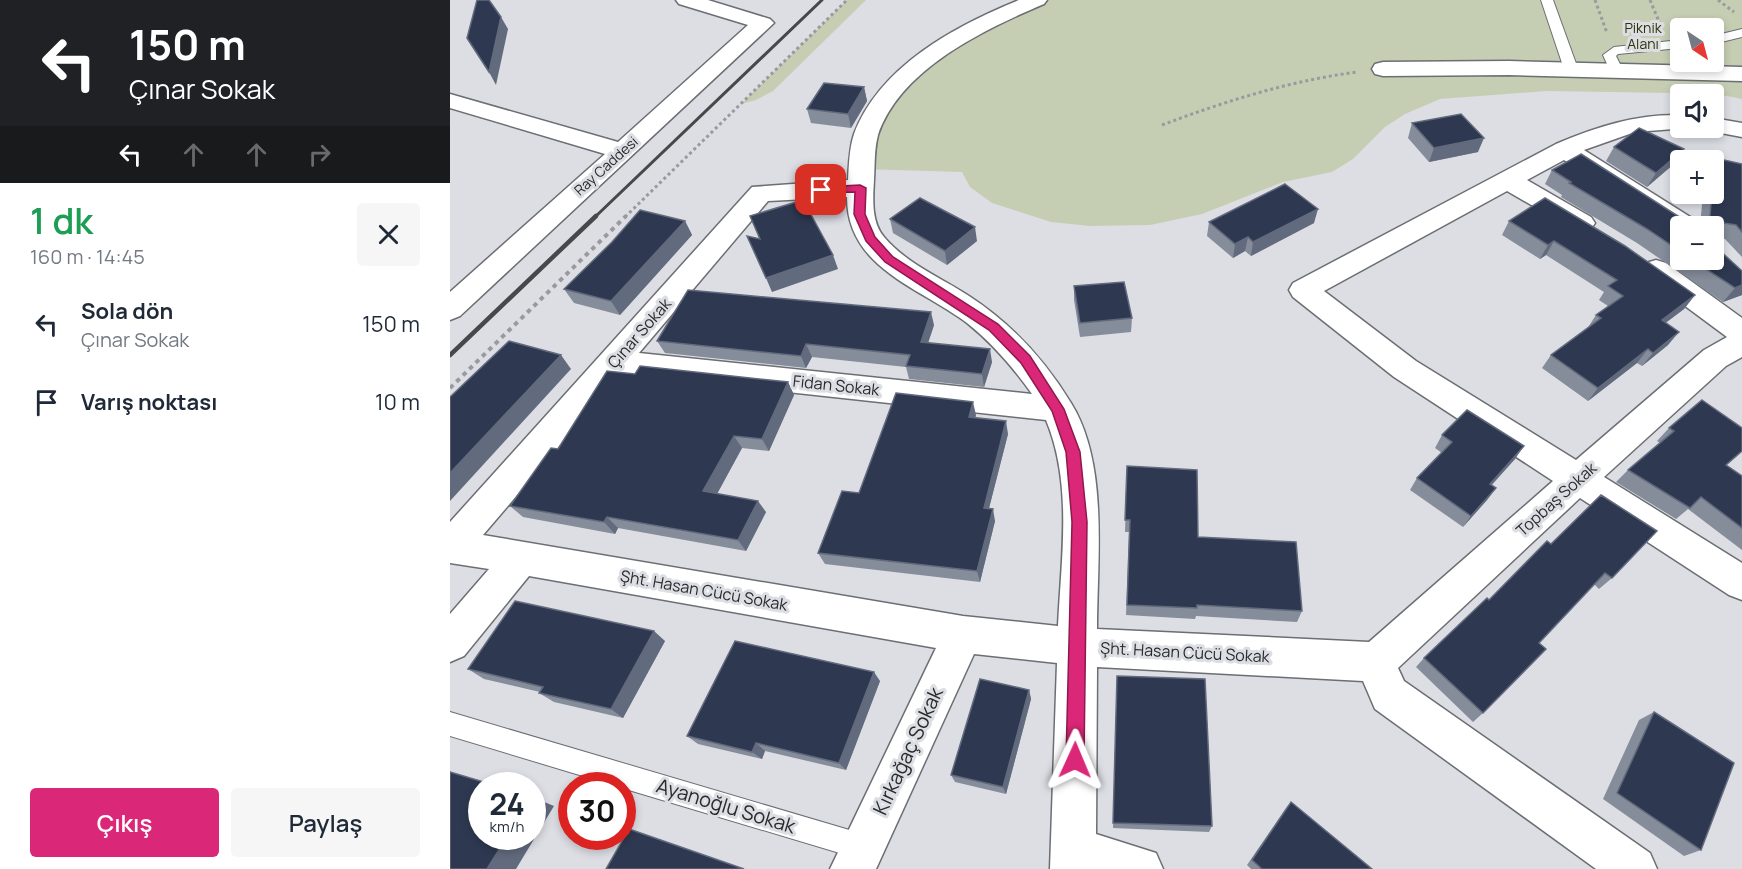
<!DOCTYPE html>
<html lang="tr">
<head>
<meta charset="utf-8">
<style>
	body { margin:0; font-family:Manrope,sans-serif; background:#f6f6f7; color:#1f2937; height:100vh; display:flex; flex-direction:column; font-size:22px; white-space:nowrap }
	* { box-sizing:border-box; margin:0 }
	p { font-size:20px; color:#747a83 }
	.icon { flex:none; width:33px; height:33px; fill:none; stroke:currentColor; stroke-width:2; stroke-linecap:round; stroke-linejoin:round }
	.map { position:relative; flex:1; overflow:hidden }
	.details { display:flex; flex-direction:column; background:#fff; width:450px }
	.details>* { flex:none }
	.hud { background:#202124; color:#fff; overflow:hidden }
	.needle { width:39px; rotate:144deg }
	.controls { position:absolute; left:1220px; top:18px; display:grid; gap:12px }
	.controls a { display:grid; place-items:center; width:54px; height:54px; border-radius:6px; background:#fff; box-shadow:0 3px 9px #0003; font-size:30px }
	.speed { position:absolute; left:18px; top:772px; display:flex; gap:12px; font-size:30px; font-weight:700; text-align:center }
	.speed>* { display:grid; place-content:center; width:78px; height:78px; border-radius:50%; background:#fff; box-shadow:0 3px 9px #0003; line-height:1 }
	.speed small { font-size:15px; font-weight:400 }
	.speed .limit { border:9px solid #d22; background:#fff; color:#111 }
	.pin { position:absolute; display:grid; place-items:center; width:51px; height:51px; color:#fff; margin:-26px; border-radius:12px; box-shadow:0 3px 9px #0006 }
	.me { position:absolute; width:66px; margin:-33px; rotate:1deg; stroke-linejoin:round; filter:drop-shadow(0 0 4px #0008) }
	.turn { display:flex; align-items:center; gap:21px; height:126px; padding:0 30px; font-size:27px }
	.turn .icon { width:78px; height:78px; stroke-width:2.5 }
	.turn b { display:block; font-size:42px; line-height:51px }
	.lanes { display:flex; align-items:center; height:57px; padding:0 30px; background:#0003; justify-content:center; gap:30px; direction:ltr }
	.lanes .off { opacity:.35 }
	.round { display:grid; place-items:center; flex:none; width:63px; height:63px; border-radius:6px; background:#f6f6f7 }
	.headline { display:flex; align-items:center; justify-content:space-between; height:102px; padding:0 30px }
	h1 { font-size:36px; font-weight:600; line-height:45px; color:#1e9e55 }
	.cta { display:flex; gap:12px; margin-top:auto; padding:12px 30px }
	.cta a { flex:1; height:69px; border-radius:6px; background:#db2777; color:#fff; font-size:24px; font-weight:600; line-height:69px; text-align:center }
	.cta a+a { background:#f6f6f7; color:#1f2937 }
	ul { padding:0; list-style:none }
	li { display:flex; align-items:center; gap:18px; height:78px; padding:0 30px }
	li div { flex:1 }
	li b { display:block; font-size:22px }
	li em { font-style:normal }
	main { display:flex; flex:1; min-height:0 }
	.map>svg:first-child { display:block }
	.green { fill:#c5ceb3; fill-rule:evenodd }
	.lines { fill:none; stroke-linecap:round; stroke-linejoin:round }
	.service-casing { stroke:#6b6e72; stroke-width:2 }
	.minor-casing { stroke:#6b6e72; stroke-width:3 }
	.path-far1 { stroke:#989a9e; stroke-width:3; stroke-dasharray:3 3; stroke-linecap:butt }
	.path { stroke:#989a9e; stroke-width:4; stroke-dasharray:4.5 4.5; stroke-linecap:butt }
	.service { fill:#fff; fill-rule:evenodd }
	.minor { fill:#fff; fill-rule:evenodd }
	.rail-far1 { stroke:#47484a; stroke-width:3 }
	.rail { stroke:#47484a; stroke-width:4.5 }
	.wall { fill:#858c9a; fill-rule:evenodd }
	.shaded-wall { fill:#626a7d }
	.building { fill:#2e3951; stroke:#626a7d; stroke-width:1.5 }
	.route { fill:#db2777; stroke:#8e194d; stroke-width:1.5 }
	.labels { text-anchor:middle; stroke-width:6; stroke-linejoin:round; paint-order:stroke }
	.far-park-label { font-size:14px; fill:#283500; stroke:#dcdee4 }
	.far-street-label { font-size:14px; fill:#292a2c; stroke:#dcdee4 }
	.street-label { font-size:16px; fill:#292a2c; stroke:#dcdee4 }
	.near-street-label { font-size:20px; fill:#292a2c; stroke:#dcdee4 }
</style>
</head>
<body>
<main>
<section class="details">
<div class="hud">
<div class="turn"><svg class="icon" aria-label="left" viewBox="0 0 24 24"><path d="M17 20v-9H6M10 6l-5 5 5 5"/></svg><div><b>150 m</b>Çınar Sokak</div></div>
<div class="lanes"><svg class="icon" aria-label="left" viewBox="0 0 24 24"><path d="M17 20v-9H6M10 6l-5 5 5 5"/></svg><svg class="icon off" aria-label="ahead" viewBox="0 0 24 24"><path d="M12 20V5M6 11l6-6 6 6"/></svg><svg class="icon off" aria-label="ahead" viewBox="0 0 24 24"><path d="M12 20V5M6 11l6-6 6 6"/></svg><svg class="icon off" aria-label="right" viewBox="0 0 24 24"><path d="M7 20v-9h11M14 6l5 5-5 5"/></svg></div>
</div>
<div class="headline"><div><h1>1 dk</h1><p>160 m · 14:45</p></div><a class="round"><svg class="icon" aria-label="close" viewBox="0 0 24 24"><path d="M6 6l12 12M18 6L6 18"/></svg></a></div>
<ul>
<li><svg class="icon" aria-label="left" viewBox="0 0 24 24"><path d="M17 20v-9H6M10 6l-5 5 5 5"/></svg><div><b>Sola dön</b><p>Çınar Sokak</p></div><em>150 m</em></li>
<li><svg class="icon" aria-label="arrive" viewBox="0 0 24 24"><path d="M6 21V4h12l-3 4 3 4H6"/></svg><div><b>Varış noktası</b></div><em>10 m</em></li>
</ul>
<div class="cta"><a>Çıkış</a><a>Paylaş</a></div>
</section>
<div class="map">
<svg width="1292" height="869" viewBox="0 0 1292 869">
	<rect width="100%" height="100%" fill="#dcdee4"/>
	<g class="green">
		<polygon points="397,0 416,0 323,91 306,100 291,104"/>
		<path d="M587 0H1292V99L1277 96 1221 93 1097 91 990 99 955 114 935 127 903 159 882 172 833 182 752 214 700 225 640 226 601 222 542 203 520 187 512 172 411 169 417 134 470 65ZM1230 28H1263V62H1230Z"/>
	</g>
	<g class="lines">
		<g class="service-casing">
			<g id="service">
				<polygon points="1091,0 1103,0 1128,69 1126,72 1116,72 1114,69"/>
				<polygon points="1292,29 1292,37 1263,44 1263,36"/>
				<polygon points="1230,40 1230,48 1168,54 1166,56 1173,70 1166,74 1161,73 1153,55 1164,47"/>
				<polygon points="0,712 413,834 422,838 426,847 422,856 413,860 172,788 172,786 166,786 0,736"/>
			</g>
		</g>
		<g class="minor-casing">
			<g id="minor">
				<polygon points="226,0 258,0 320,19 324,23 10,316 0,320 0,292 155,154 0,108 0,94 168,142 298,25 229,4"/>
				<path d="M569 0H597L594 4C535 29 450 69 428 135 424 150 425 165 424 180 423 198 421 222 434 237 457 264 490 277 519 296 562 324 594 359 621 403 659 464 647 559 647 629L919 642 1103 481 944 377 843 297 839 290 843 283 1106 144C1146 127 1186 114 1230 115V128H1237L1185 132 1134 150 1245 220 1248 226H1230V234L1225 232 1114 160 1077 180 1141 217 1145 223 1141 229 1132 232 1123 229 1057 191 874 291 966 361 1126 460 1254 350 1277 337 1196 277 1192 270 1196 263 1206 260 1216 263 1292 318V357L1276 366 1154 477 1292 563V600L1279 595 1130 498 948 668 954 681 1200 853 1207 869H1146L925 709 913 681 647 667 646 834 706 853 713 869H600L607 663 524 654 426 869H380L486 648 79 576 14 656 0 662V614L39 569 0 563V522L302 187 398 180C399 165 399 149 404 134 430 66 505 26 569 0ZM397 197C397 268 469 287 517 323 542 343 563 367 582 394L189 353 318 201ZM171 374 596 420C623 484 611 559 608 626L513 616 33 535Z"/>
				<polygon points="1059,61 1292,67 1292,81 1059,75 933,76 925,74 922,69 925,64 933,62"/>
				<polygon points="1263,118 1292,123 1292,137 1255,130 1253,128 1263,128"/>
			</g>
		</g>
		<g class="path-far1">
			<polyline points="1145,0 1157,33"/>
			<polyline points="1200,0 1210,24"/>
			<polyline points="1268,0 1284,12"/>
			<path d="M712 125C776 101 839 81 907 72"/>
			<polyline points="175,217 397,0"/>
		</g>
		<polyline class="path" points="0,388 176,216"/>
		<use href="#service" class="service"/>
		<use href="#minor" class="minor"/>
		<polyline class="rail-far1" points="145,217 372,0"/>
		<polyline class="rail" points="0,355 146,216"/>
	</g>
	<g class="wall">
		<polygon points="414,87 417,101 401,128 361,123 357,109"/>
		<polygon points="962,123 1028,152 979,162 958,138"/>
		<polygon points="1164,147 1234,149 1225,163 1197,187 1156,161"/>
		<path d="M1265 158 1292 164V257L1275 239H1272L1268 248 1292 295 1273 302 1187 243 1111 197 1112 195 1095 184 1102 170 1250 226 1253 194H1263V161ZM1230 226H1263V260H1230Z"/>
		<polygon points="440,219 527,241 497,265 443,233"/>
		<polygon points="235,221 242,235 170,315 124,303 114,289"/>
		<polygon points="1059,221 1245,295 1234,309 1215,323 1218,345 1192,366 1187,363 1138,401 1092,368 1101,355 1137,329 1146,315 1158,306 1149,300 1154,292 1096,255 1090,259 1052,235"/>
		<polygon points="759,222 864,223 801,256 795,251 783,258 757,236"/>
		<polygon points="624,286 682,318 681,332 630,337 624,300"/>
		<polygon points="484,325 478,343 542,362 534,387 459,379 456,367 362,357 356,368 215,353 207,341"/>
		<polygon points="338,382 344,395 319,451 292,448 267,494 316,512 296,551 168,528 165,534 73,517 60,506 108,449"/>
		<polygon points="526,415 525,418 558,434 539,508 545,521 530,582 375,564 368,553 409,493"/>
		<polygon points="1219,428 1292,476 1292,550 1238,509 1226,519 1166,482 1178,470 1210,443 1207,441"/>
		<polygon points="992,435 1065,459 1042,485 1046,488 1037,500 1013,527 960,490 967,478 992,453 985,448"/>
		<polygon points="677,466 748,537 852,611 847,622 746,616 745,619 676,615 679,532 675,532"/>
		<polygon points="1151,495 1162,578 1149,589 1144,584 1089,643 1033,713 1023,722 966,667 974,658 1101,544"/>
		<polygon points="215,641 173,718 104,702 89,693 90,692 34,679 18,669"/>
		<polygon points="667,676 762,826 759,832 663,828"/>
		<polygon points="430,681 396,770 315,751 312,759 248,744 237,736"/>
		<polygon points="579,690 581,699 556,794 505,782 501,775"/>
		<polygon points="1204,712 1251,850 1234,856 1153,799 1189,720"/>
		<polygon points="841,802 922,869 801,869 797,865 836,808"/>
	</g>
	<g class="shaded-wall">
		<polygon points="51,17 58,29 46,85 39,72"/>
		<polygon points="414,87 417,101 401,128 398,114"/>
		<polygon points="1034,138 1028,152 979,162 984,148"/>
		<polygon points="1234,149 1225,163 1197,187 1206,173"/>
		<polygon points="868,209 864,223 801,256 803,242"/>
		<polygon points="235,221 242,235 170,315 161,301"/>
		<polygon points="525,227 527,241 497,265 495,251"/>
		<polygon points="798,237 795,251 783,258 785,244"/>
		<polygon points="1104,241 1096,255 1090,259 1098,245"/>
		<polygon points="383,255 388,269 322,292 316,278"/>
		<polygon points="1292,285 1292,295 1273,302 1285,288"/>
		<polygon points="1245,295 1234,309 1201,334 1212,320"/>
		<polygon points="481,312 484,325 474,355 471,342"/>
		<polygon points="1229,332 1218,345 1192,366 1203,353"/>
		<polygon points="356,344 362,357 356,368 351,356"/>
		<polygon points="540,349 542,362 534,387 532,374"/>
		<polygon points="1198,349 1187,363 1138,401 1148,388"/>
		<polygon points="111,355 121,369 0,501 0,473"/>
		<polygon points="338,382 344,395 319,451 312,439"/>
		<polygon points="523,402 526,415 521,430 519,417"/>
		<polygon points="556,421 558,434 536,520 534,508"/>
		<polygon points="284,436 292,448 262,503 253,491"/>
		<polygon points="1074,446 1065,459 1031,496 1040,484"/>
		<polygon points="1046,488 1037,500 1013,527 1021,516"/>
		<polygon points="308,501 316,512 296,551 288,540"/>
		<polygon points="543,509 545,521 530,582 527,571"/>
		<polygon points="157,517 168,528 165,534 154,522"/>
		<polygon points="204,631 215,641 173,718 161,709"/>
		<polygon points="424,672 430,681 396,770 389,763"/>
		<polygon points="579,690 581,699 556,794 553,787"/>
		<polygon points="306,743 315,751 312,759 302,752"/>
		<polygon points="82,797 104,806 66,869 37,869 57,837 82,837"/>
	</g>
	<g class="building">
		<polygon points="27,0 39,0 51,17 39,72 17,38"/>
		<polygon points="374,83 414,87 398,114 357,109"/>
		<polygon points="1011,114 1034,138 984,148 962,123"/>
		<polygon points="1189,128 1234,149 1206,173 1164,147"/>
		<polygon points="1131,154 1234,220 1242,221 1251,226 1230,226 1230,251 1197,229 1119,183 1121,182 1102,170"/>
		<polygon points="1265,158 1292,164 1292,232 1286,225 1274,223 1272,225 1272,244 1267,244 1267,248 1292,271 1292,285 1285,288 1242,260 1263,260 1263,226 1259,226 1262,194 1263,194 1263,180"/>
		<polygon points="835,184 868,209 803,242 798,237 785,244 759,222"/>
		<polygon points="470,198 525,227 495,251 440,219"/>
		<polygon points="1095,198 1175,246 1245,295 1212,320 1229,332 1203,353 1198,349 1148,388 1101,355 1151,318 1146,315 1173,296 1158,286 1167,280 1104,241 1098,245 1059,221"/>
		<polygon points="353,200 383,255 316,278 297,236 310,239 300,216"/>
		<polygon points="190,210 235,221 161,301 114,289 162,242"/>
		<polygon points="674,282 682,318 630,323 624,286"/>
		<polygon points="238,290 481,312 471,342 540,349 532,374 456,366 460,355 356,344 351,356 207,341"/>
		<polygon points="59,341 111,355 0,473 0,397"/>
		<polygon points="190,366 338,382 312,439 284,436 253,491 308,501 288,540 157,517 154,522 60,506 101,448 108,449 157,371 185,374"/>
		<polygon points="446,393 523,402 519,417 556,421 534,508 543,509 527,571 368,553 392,491 409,493"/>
		<polygon points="1252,400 1292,428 1292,451 1276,465 1292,476 1292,528 1251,497 1240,508 1178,470 1224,431 1219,428"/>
		<polygon points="1017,410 1074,446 1040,484 1046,488 1021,516 967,478 1002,442 992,435"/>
		<polygon points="677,466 747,470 748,537 846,542 852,611 747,605 747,608 677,605 680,520 675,520"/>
		<polygon points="1151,495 1207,531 1162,578 1155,573 1089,643 1096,649 1033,713 974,658 1037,598 1039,600 1097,541 1101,544"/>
		<polygon points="65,601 204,631 161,709 89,693 93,687 18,669"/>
		<polygon points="285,641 424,672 389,763 306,743 302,752 237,736"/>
		<polygon points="667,676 755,679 762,826 663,823"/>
		<polygon points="530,679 579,690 553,787 501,775"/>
		<polygon points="1204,712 1284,763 1251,850 1167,793"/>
		<polygon points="0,772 47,786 32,786 32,837 57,837 37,869 0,869"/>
		<polygon points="841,802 922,869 812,869 802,860"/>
		<polygon points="179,829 294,869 156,869"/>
	</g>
	<polygon class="route" points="410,185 416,188 415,214 425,237 443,257 548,324 580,356 614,409 630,452 637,522 634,760 631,766 625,769 619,766 616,760 622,522 616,452 602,411 571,363 539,330 435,262 416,241 404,214 405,192 371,193 365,190 371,187"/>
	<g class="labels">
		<g class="far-park-label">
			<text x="1193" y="33">Piknik<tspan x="1193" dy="16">Alanı</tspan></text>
		</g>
		<g class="far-street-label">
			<text transform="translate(156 166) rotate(-42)" y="5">Ray Caddesi</text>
		</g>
		<g class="street-label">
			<text transform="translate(189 333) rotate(-49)" y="6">Çınar Sokak</text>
			<text transform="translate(386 385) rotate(6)" y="6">Fidan Sokak</text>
			<text transform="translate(1106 499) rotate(-42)" y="6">Topbaş Sokak</text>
			<text transform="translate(254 590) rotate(10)" y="6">Şht. Hasan Cücü Sokak</text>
			<text transform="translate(735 652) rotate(3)" y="6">Şht. Hasan Cücü Sokak</text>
		</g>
		<g class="near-street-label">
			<text transform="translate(458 751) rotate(-65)" y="7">Kırkağaç Sokak</text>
			<text transform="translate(276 806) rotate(17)" y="7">Ayanoğlu Sokak</text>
		</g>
	</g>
</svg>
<div class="controls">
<a><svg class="needle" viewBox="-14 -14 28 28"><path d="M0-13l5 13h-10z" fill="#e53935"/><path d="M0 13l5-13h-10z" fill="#747a83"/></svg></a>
<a><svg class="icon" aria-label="sound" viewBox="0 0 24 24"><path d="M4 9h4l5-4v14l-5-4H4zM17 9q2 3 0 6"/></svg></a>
<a>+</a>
<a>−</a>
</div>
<div class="speed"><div>24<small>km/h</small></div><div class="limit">30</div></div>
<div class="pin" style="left:371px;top:190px;background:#d93025"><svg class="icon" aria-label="arrive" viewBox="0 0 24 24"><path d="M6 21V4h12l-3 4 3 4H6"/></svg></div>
<svg class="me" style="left:625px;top:760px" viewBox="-20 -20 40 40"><path d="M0-17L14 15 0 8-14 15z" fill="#db2777" stroke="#fff" stroke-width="4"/></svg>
</div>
</main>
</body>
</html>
